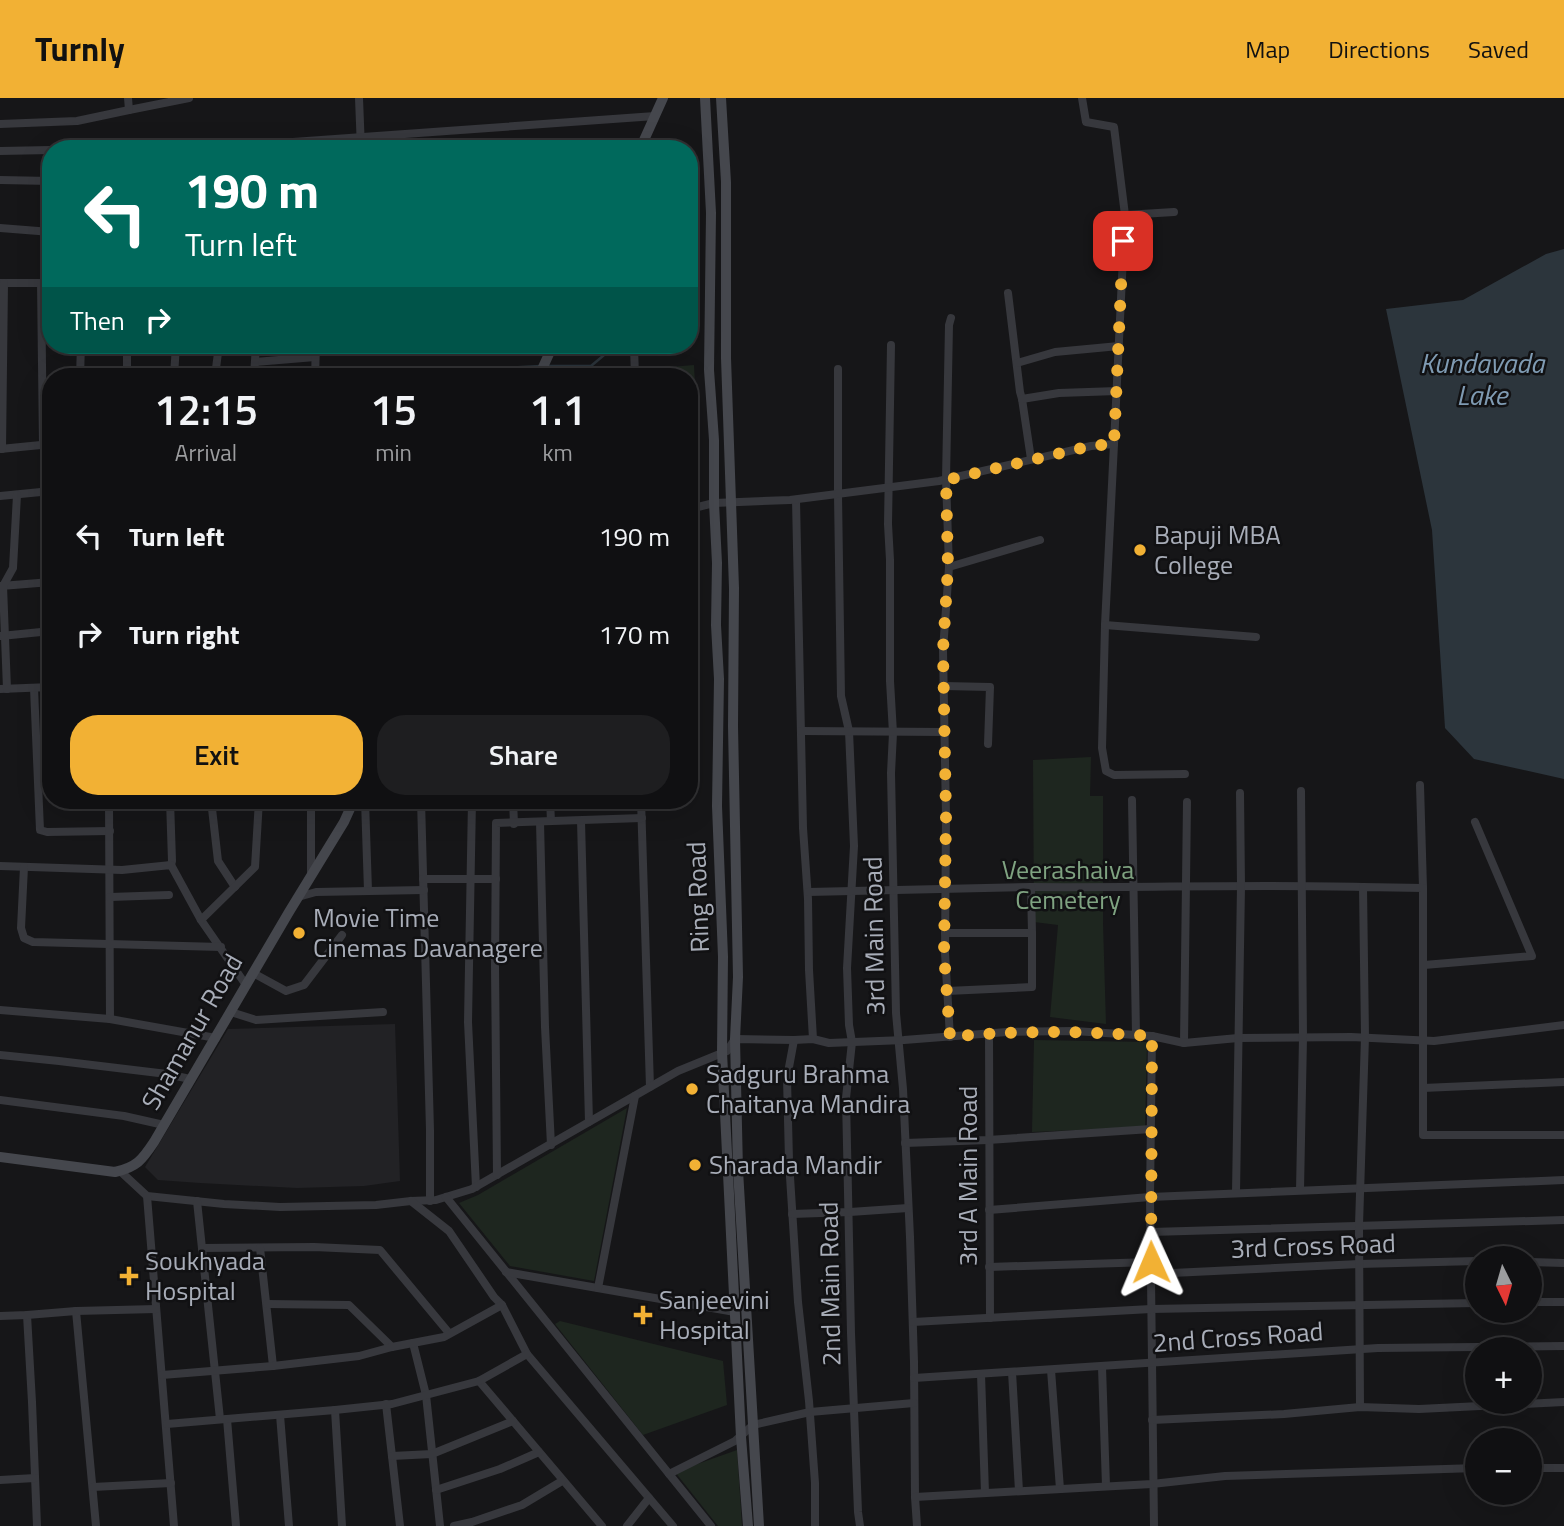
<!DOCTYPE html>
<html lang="en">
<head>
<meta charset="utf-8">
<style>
	body { margin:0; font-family:"Titillium Web",sans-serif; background:#1e1e20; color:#f1f3f6; height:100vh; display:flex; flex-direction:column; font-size:26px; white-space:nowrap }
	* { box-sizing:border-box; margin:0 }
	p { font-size:23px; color:#9c9d9f }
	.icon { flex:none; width:38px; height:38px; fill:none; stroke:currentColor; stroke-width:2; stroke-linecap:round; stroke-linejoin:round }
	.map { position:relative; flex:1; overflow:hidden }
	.side { position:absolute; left:42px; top:270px; width:656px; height:441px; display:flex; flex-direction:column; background:#101012; border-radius:28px; box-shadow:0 7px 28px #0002,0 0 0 2px #303032 }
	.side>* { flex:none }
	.hud { position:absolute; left:42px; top:42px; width:656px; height:214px; border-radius:28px; box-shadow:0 7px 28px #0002,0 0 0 2px #303032; background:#00695c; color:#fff; overflow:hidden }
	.needle { width:46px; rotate:175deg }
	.buttons { position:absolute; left:1465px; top:1148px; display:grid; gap:14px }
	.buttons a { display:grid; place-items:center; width:77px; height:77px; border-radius:50%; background:#101012; box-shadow:0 7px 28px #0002,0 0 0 2px #303032; font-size:35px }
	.pin { position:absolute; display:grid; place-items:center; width:60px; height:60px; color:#fff; margin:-30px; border-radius:14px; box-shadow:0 4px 10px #0006 }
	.me { position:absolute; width:77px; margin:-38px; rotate:359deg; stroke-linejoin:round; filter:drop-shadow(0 0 5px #0008) }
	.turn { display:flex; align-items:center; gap:24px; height:147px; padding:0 28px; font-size:32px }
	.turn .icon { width:91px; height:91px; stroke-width:2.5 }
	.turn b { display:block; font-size:49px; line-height:60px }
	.then { display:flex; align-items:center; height:66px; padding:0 28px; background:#0003; gap:14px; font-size:26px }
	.eta { display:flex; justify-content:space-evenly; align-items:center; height:119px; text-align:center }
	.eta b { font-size:42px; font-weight:600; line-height:49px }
	.action { display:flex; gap:14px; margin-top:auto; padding:14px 28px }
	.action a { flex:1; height:80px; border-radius:28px; background:#f2b134; color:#111; font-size:28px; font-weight:600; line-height:80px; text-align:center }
	.action a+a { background:#1e1e20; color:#f1f3f6 }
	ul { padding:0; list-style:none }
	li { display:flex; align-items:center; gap:21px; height:98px; padding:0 28px }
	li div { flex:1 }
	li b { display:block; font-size:26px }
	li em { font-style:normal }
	header { display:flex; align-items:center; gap:42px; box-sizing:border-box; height:98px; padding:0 35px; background:#f2b134; color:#111 }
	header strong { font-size:33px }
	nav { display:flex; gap:38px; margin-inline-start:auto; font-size:24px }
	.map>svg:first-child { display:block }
	.built { fill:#222225 }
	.green { fill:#1e261f }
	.water { fill:#2c353c }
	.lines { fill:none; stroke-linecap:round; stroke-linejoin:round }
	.stream { stroke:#2c353c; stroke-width:2.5 }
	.street { stroke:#37383d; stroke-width:8 }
	.secondary { stroke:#45474d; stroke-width:10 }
	.route { stroke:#f2b134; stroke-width:12; stroke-dasharray:0 21.6 }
	.poi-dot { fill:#f2b134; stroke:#111113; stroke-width:2.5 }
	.labels { text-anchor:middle; stroke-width:5; stroke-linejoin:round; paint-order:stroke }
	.poi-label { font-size:26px; fill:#a8adb8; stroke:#111113; text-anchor:start }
	.park-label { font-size:26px; fill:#7fa381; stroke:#111113 }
	.street-label { font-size:26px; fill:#a8adb8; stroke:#111113 }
	.water-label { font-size:28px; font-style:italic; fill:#7f9bb3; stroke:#111113 }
</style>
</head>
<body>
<header>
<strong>Turnly</strong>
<nav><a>Map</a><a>Directions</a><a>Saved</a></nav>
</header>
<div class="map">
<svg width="1564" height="1428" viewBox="0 0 1564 1428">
	<rect width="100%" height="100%" fill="#161618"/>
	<polygon class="built" points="395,926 400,1083 364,1088 297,1090 200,1085 158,1082 145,1069 228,931"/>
	<g class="green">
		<polygon points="694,267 697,326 696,383 690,382 690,278 658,278 658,270"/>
		<polygon points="1091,659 1090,698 1103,698 1103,825 1106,926 1050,919 1058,827 1034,824 1033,662"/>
		<polygon points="1034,942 1147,944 1145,1029 1032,1034"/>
		<polygon points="627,1010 594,1183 510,1168 459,1105 478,1097"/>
		<polygon points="560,1223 723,1263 727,1307 643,1337 555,1226"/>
		<polygon points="737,1352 742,1428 718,1428 675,1374"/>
	</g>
	<polygon class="water" points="1564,151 1564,681 1474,661 1445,630 1432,432 1386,211 1463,202 1546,156"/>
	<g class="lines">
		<g class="stream">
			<polyline points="548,268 591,268 616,247"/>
			<polyline points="398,278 421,274 541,268"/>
		</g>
		<g class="street">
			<polyline points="359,0 361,51"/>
			<polyline points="1082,0 1086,24 1114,29 1125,117"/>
			<polyline points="129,12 189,0"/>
			<polyline points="0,26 77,23 129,12 128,0"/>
			<polyline points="132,51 210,50 655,18"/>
			<polyline points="0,53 51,52"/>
			<polyline points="0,82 51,83"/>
			<polyline points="0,130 51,134"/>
			<polyline points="0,185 51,185"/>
			<polyline points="41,185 43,347"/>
			<polyline points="1008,195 1020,294 1022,301 1031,361"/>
			<polyline points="891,247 888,426 890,462 890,583 893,635 891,675 896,915 903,991 910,1139 914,1264 915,1399 917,1428"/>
			<polyline points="634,249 635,278"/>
			<polyline points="255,264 315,259"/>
			<polyline points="1017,265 1055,254 1119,248"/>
			<polyline points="838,271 838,397 841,598 849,633 854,748 847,870 849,927 852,944 846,1000 851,1235 858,1414 860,1428"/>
			<polyline points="591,272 591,278"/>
			<polyline points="80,278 81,247"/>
			<polyline points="127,278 127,247"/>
			<polyline points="174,278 176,247"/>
			<polyline points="215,278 219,247"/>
			<polyline points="254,278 256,247"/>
			<polyline points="315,278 316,247"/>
			<polyline points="1022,301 1059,295 1117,293"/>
			<polyline points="1114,346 1105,527 1102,650 1106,673 1114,677 1185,676"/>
			<polyline points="0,351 51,346"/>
			<polyline points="2,351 4,185"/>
			<polyline points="0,398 51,393"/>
			<polyline points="796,402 803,730 808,801 809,872 813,941"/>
			<polyline points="690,411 714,405 790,402 939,383 1091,348 1114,346 1125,117 1174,114"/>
			<polyline points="949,469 1040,442"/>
			<polyline points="1,488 51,484"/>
			<polyline points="1105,527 1256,539"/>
			<polyline points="1,538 51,533"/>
			<polyline points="944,588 990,589 988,646"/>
			<polyline points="34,590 40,732 47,734 110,733"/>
			<polyline points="0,591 51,589"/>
			<polyline points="7,591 3,488 13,470 17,397"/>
			<polyline points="801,633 945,634"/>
			<polyline points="1420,687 1423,790"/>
			<polyline points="109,702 110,921"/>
			<polyline points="170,702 172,763 171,767"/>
			<polyline points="211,702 218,763 235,789"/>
			<polyline points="311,702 311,776"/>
			<polyline points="365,702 368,793"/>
			<polyline points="421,702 430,1032 430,1103"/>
			<polyline points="472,702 468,924 476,1089"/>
			<polyline points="513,702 514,726"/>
			<polyline points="550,702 551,723"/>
			<polyline points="641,702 650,989"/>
			<polyline points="1132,702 1136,937"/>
			<polyline points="581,723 589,1024"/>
			<polyline points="540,724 545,929 551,1047"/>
			<polyline points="0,768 122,772 171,767 201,822 246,887"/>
			<polyline points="24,769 21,830 24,840 33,844 221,849"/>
			<polyline points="423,781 496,781"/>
			<path d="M1031 789C1142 790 1253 786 1363 789"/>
			<polyline points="808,794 1031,789 1032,835"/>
			<polyline points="110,799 169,797"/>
			<polyline points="298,799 316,794 424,792"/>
			<polyline points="201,822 255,769 259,702"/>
			<polyline points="945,835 1032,835 1032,889 947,893"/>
			<polyline points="1424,867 1532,858 1475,724"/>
			<polyline points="253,875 286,893 304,887 342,837"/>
			<polyline points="0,912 110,921 216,940"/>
			<polyline points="231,914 256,922 383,914"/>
			<polyline points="989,935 990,1220"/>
			<polyline points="1152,938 1150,1099 1154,1428"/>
			<polyline points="950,939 945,855 946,718 943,552 949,469 946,381 949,227 951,220"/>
			<polyline points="794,942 787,980 789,1063 798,1204 809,1303 815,1385 815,1428"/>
			<polyline points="1184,945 1187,704"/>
			<polyline points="0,957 59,963 167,976 190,981"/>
			<polyline points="1423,990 1564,984"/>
			<polyline points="0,1002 124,1018 164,1027"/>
			<polyline points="905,1045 988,1042 1151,1031"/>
			<polyline points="120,1073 147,1098 224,1106 280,1109 376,1107 411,1103 436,1102 472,1091 678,973 727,953 735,941 794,942 813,941 829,945 904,942 1007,934 1074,933 1152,938 1184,945 1238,940 1351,939 1434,943 1564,927"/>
			<polyline points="497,1077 495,868 496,725 642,720"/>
			<polyline points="1300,1092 1303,940 1301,693"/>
			<polyline points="1236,1095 1241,788 1240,695"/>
			<polyline points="147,1098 174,1428"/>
			<polyline points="446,1099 711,1428"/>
			<polyline points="197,1103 220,1321"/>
			<polyline points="411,1103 449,1133 494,1199 502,1207 527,1256 673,1428"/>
			<polyline points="989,1112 1150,1099 1564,1082"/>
			<polyline points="792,1116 850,1114 908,1110"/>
			<polyline points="1151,1134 1564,1122"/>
			<polyline points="202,1150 314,1149 380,1152 449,1235"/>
			<polyline points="260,1150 273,1268"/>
			<polyline points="1530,1164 1564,1165"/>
			<polyline points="989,1169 1151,1164"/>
			<polyline points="506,1174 735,1214"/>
			<polyline points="1151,1176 1359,1166 1477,1163"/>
			<polyline points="598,1190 635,998"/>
			<polyline points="1530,1204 1564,1204"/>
			<polyline points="267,1206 349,1207 392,1249"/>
			<polyline points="76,1213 96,1428"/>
			<polyline points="27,1217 32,1304 37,1428"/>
			<polyline points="0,1218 27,1217 76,1213 156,1211"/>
			<polyline points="913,1224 1151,1211 1477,1205"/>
			<polyline points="413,1245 426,1297 440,1428"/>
			<polyline points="1102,1269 1106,1388"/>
			<polyline points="1051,1272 1060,1391"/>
			<polyline points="1012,1274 1019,1393"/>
			<polyline points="981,1276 985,1395"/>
			<polyline points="162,1277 273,1268 359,1258 392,1249 444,1239 502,1207"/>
			<polyline points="914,1280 1378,1250 1564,1248"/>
			<polyline points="479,1283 602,1428"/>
			<polyline points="386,1306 400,1428"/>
			<polyline points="1360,1309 1359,1127 1365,939 1363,789 1423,790 1423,1037 1564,1037"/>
			<polyline points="335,1312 342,1428"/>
			<polyline points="280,1317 289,1428"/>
			<polyline points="227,1321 236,1428"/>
			<polyline points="1152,1322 1284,1316 1360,1309 1419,1311 1564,1304"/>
			<polyline points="167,1326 335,1312 392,1306 479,1283 527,1256"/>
			<polyline points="392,1358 432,1356 513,1323"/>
			<polyline points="1530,1370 1564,1370"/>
			<polyline points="669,1376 735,1343 753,1327 810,1314 914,1305"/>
			<polyline points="0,1382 35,1380"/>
			<polyline points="93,1389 171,1385"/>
			<polyline points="436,1392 500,1371 539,1354"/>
			<polyline points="915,1399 1152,1386 1225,1378 1477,1370"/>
			<polyline points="454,1428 472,1424 522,1407 562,1383"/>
			<polyline points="627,1428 649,1400"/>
		</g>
		<g class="secondary">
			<polyline points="705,0 711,115 709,272 714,342 714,405 717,465 716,527 719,581 717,708 723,859 722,954 741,1339 748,1428"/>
			<polyline points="721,0 726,84 726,260 734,490 733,628 738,879 735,941 738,1072 759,1428"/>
			<polyline points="640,51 663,0"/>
			<polyline points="539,278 553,247"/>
			<path d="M0 1059 115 1074C137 1069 142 1062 154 1044L289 814 344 724 354 702"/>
		</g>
	</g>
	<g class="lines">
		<path class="route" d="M1123 143 1114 346 1091 348 946 382 948 469 943 552 946 718 944 855 950 939C1020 932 1082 933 1152 938L1151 1164"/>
	</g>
	<g class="poi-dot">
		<circle cx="1140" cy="452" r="7"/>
		<circle cx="299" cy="835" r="7"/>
		<circle cx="692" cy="991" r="7"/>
		<circle cx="695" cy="1067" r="7"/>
		<path d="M125.5 1167.5h7v7h7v7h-7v7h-7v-7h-7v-7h7z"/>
		<path d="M639.5 1206.5h7v7h7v7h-7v7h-7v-7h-7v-7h7z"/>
	</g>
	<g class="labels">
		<g class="poi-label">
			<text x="1154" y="446">Bapuji MBA<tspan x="1154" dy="30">College</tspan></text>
			<text x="313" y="829">Movie Time<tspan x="313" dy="30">Cinemas Davanagere</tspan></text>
			<text x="706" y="985">Sadguru Brahma<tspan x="706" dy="30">Chaitanya Mandira</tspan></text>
			<text x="709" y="1076">Sharada Mandir</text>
			<text x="145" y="1172">Soukhyada<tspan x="145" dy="30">Hospital</tspan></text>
			<text x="659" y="1211">Sanjeevini<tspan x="659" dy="30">Hospital</tspan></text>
		</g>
		<g class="park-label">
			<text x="1068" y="781">Veerashaiva<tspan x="1068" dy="30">Cemetery</tspan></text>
		</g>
		<g class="street-label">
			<text transform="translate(698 799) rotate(-92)" y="9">Ring Road</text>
			<text transform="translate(874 838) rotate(-91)" y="9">3rd Main Road</text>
			<text transform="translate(192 934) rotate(-60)" y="9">Shamanur Road</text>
			<text transform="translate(968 1078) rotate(-90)" y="9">3rd A Main Road</text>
			<text transform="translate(1313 1148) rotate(-2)" y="9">3rd Cross Road</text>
			<text transform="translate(830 1186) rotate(-91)" y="9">2nd Main Road</text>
			<text transform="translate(1238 1239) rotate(-4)" y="9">2nd Cross Road</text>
		</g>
		<g class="water-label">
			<text x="1482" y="275">Kundavada<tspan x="1482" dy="32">Lake</tspan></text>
		</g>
	</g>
</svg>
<div class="buttons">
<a><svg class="needle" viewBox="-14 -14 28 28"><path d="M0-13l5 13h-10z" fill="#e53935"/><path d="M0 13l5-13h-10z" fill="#9c9d9f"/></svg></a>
<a>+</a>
<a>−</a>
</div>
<div class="pin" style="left:1123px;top:143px;background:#d93025"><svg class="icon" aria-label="arrive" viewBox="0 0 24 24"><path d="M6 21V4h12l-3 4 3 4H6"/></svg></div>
<svg class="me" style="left:1151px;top:1164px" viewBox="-20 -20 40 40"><path d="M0-17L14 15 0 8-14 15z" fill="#f2b134" stroke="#fff" stroke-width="4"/></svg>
<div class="hud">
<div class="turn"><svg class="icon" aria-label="left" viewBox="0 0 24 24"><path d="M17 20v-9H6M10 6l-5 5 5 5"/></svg><div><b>190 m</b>Turn left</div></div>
<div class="then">Then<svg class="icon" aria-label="right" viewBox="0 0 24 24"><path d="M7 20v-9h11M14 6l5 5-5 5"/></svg></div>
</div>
<section class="side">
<div class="eta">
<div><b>12:15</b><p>Arrival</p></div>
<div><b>15</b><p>min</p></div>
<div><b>1.1</b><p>km</p></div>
</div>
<ul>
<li><svg class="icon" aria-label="left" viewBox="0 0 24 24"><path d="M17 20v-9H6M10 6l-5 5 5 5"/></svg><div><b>Turn left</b></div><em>190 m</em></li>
<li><svg class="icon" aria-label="right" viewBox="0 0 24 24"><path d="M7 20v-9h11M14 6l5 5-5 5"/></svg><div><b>Turn right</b></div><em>170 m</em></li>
</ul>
<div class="action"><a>Exit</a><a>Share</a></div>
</section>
</div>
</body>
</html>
